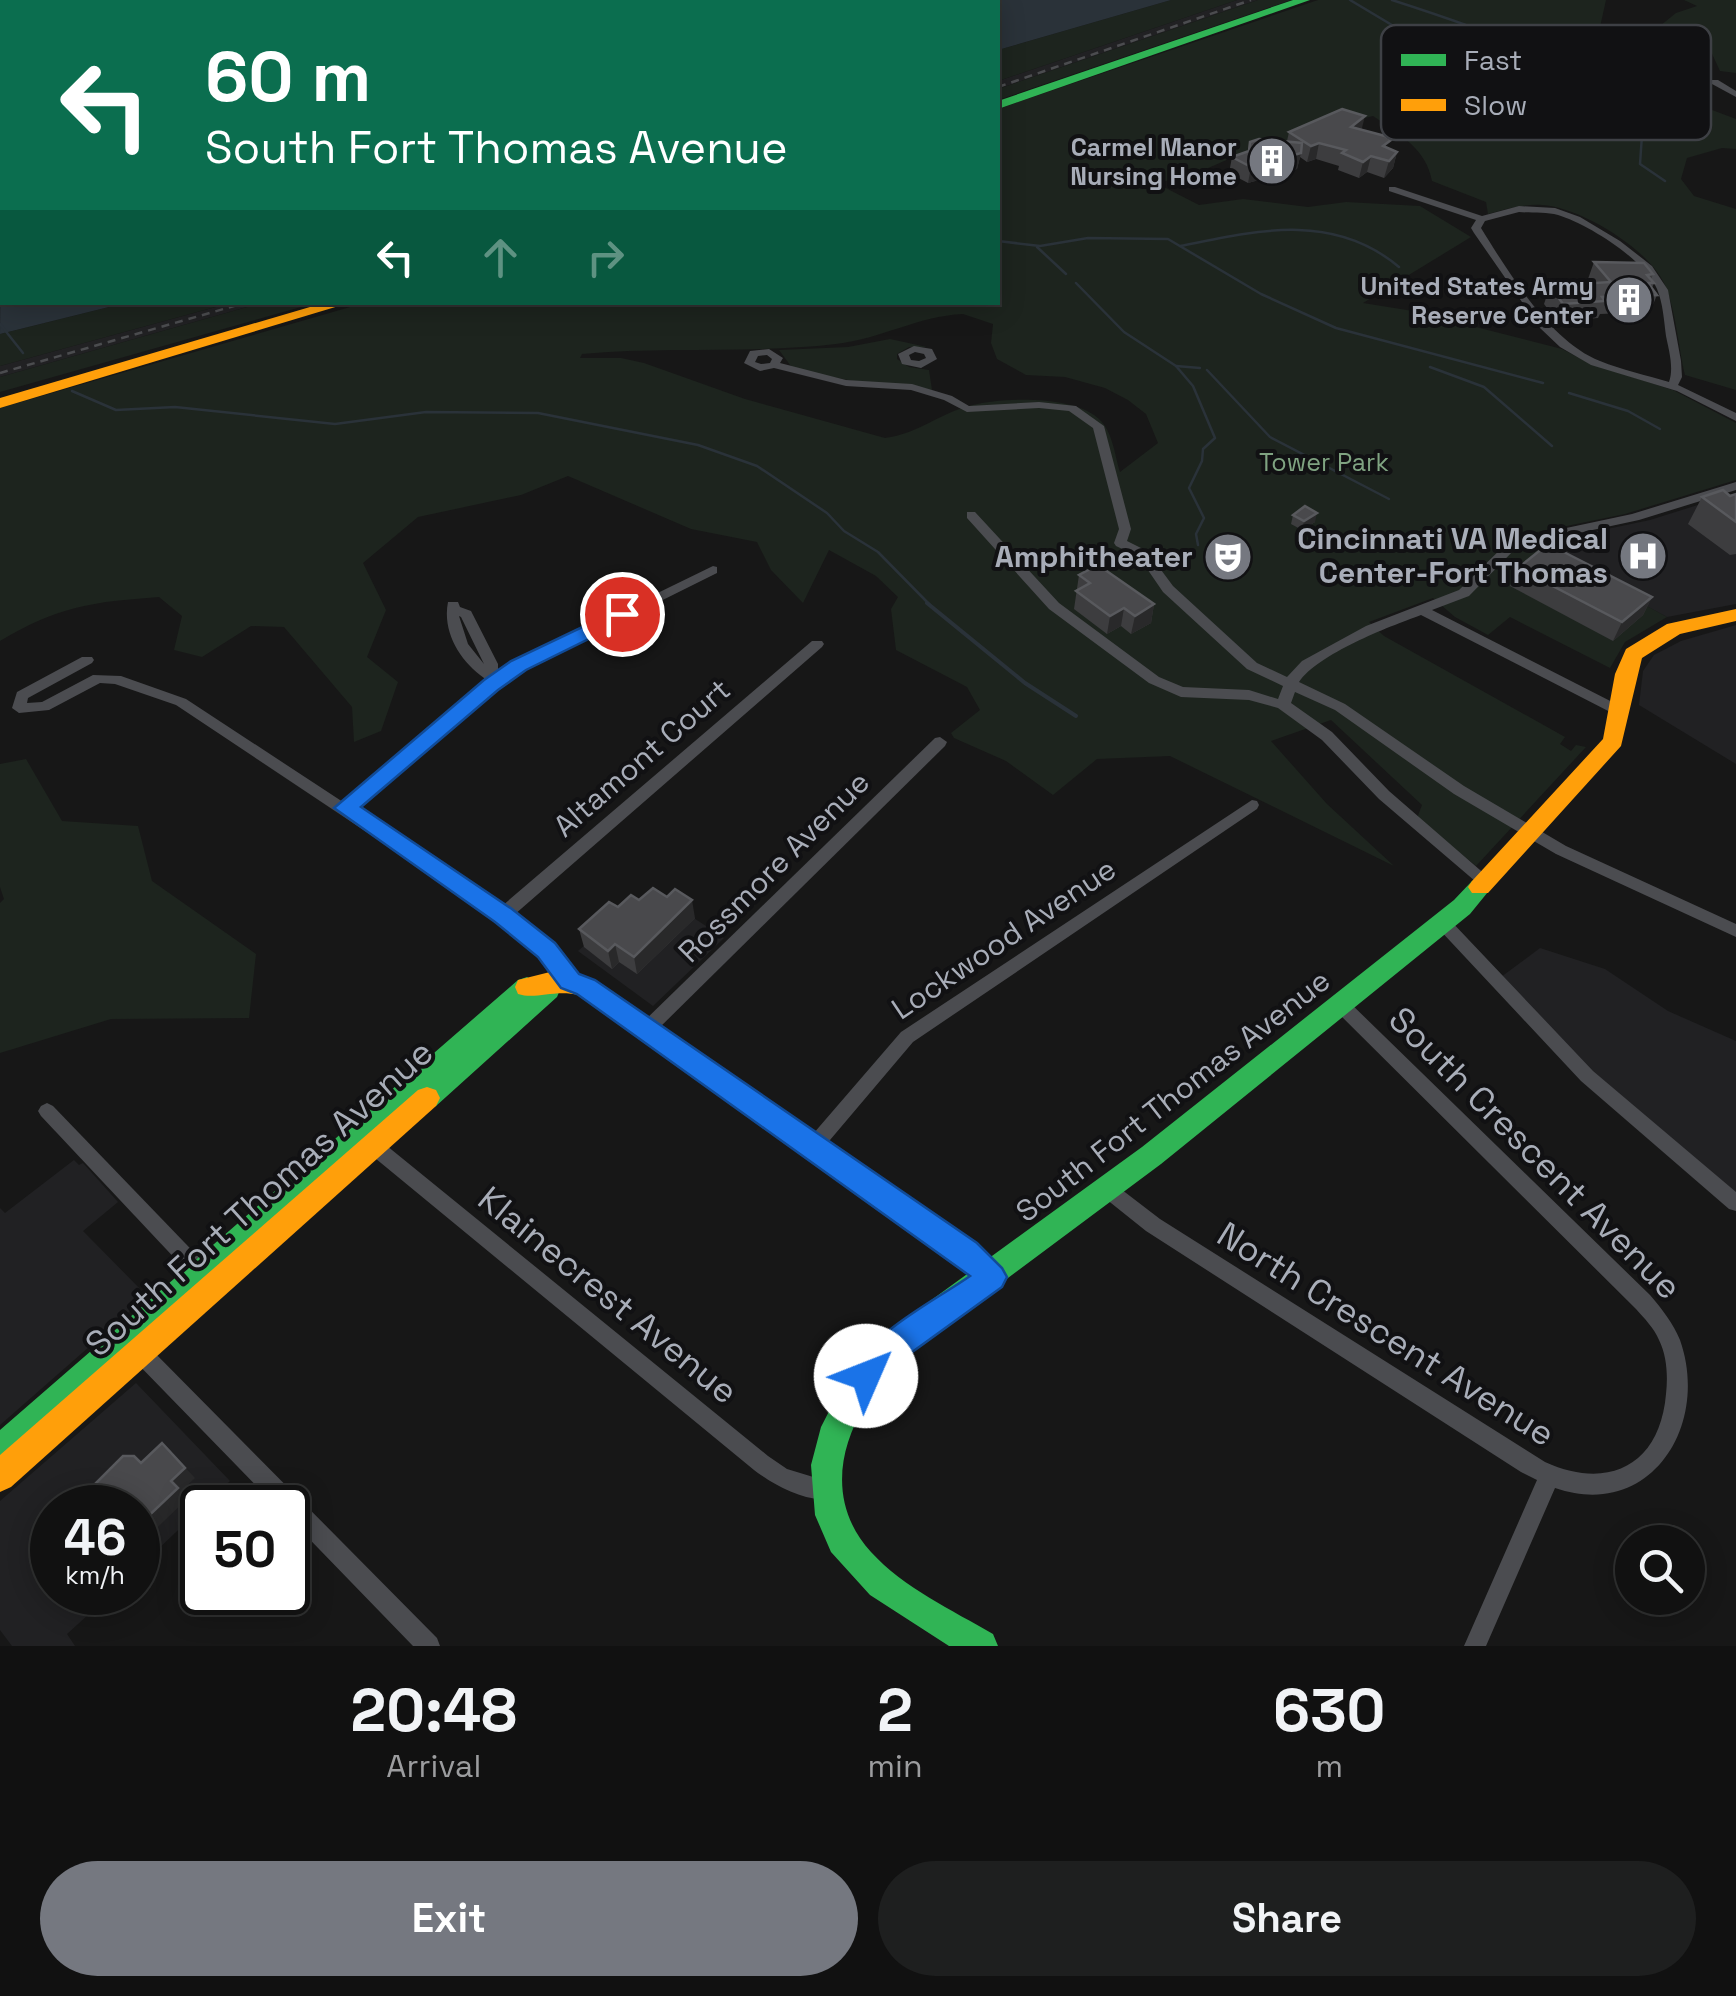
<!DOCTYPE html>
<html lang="en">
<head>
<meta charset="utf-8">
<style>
	body { margin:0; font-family:"Space Grotesk",sans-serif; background:#1e1f1f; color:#f1f3f6; height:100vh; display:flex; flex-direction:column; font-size:38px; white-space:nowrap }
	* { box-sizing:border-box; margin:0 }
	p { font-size:32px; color:#9c9d9f }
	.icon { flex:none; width:55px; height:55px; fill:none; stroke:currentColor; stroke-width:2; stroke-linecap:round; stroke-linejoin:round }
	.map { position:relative; height:1646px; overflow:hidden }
	.panel { display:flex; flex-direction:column; background:#111; flex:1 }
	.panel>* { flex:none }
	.top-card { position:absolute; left:0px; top:0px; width:1000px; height:305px; box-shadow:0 5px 25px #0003,0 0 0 2px #303131; background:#0b6e4f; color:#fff; overflow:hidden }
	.buttons { position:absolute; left:1615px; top:1525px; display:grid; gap:20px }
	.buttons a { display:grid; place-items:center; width:90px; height:90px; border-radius:50%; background:#111; box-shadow:0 5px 25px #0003,0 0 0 2px #303131; font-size:50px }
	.speed { position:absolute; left:30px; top:1485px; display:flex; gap:20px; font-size:50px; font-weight:700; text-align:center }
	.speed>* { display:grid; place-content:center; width:130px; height:130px; border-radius:50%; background:#111; box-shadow:0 5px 25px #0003,0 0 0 2px #303131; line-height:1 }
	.speed small { font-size:25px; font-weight:400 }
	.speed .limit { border:5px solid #111; border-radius:15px; background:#fff; color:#111 }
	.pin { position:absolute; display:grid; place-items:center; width:85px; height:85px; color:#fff; margin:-42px; border:5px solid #fff; border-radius:50%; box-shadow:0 2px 10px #0007 }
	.me { position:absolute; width:110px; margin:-55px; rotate:46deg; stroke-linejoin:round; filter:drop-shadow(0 0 8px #0008) }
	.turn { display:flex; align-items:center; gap:35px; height:210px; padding:0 40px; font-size:45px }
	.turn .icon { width:130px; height:130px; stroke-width:2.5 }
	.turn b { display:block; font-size:70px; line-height:85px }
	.lanes { display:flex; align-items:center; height:95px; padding:0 40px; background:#0003; justify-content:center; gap:50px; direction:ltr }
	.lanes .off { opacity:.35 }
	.eta { display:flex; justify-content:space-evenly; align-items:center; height:170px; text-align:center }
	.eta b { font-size:60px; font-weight:600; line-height:70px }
	.primary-button { display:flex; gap:20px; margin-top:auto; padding:20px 40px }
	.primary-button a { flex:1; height:115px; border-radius:60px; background:#757880; color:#fff; font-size:40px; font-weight:600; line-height:115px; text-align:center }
	.primary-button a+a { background:#1e1f1f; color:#f1f3f6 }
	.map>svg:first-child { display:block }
	.built { fill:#212123 }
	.green { fill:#1d241e; fill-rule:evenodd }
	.water { fill:#2a3239 }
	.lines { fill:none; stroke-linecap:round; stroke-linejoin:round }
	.stream-far1 { stroke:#2a3239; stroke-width:2.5 }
	.stream { stroke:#2a3239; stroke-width:4 }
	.street { fill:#4b4c50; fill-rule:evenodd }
	.fast { fill:#30b455; fill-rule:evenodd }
	.slow { fill:#ff9f0a; fill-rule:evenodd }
	.rail { stroke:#4b4c4f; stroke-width:2.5; stroke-dasharray:8 6; stroke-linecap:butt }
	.wall { fill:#3d3d3f }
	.shaded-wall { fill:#29292a }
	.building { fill:#49494c; stroke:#58595d; stroke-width:2.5 }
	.route { fill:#1a73e8; stroke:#114b97; stroke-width:2.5 }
	.labels { text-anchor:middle; stroke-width:8; stroke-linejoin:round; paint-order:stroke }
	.far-poi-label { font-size:25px; font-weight:bold; fill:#a8adb8; stroke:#111113; text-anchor:end }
	.far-park-label { font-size:25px; fill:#7fa381; stroke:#111113 }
	.poi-label { font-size:30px; font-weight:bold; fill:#a8adb8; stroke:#111113; text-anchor:end }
	.street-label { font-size:30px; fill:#a8adb8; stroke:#111113 }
	.near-street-label { font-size:35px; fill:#a8adb8; stroke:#111113 }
	.key { fill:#111113; stroke:#3e4045; stroke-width:2.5 }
	.key-label { font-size:28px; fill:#a8adb8 }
</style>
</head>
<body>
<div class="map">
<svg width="1736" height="1646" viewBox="0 0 1736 1646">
	<rect width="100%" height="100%" fill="#171717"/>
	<g class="built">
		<polygon points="1237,0 1258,0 998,89 998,81"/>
		<polygon points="230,303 261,303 0,377 0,366"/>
		<polygon points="1736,493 1736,604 1667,617 1531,545 1650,520"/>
		<polygon points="1736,625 1736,764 1639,705 1643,671 1654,655 1681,641"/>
		<polygon points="662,897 724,938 653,1006 578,951 633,903"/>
		<polygon points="1540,948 1605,969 1668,1011 1736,1041 1736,1194 1592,1075 1501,977"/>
		<polygon points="74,1160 79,1165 83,1163 118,1202 83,1231 147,1296 0,1425 0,1208 5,1213"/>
		<polygon points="136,1383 230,1481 138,1568 138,1508 52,1508 52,1592 112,1593 67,1634 75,1646 12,1646 0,1630 0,1501"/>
	</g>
	<g class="green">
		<polygon points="1171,0 1237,0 998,81 998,50"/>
		<polygon points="1258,0 1291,0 998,100 998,89"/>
		<path d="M1318 0H1606L1600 27 1621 43 1675 70 1679 84 1693 94 1675 96 1736 119V149L1722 148 1687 158 1681 179 1694 196 1736 209V390L1685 375C1678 346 1676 309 1664 283 1647 248 1580 207 1542 205 1523 204 1505 209 1488 214L1486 202 1432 181C1426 148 1399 134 1373 116L1340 124 1278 151H1247L1190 176 1156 183 1199 205 1243 199 1308 207 1346 202 1420 206 1471 237 1363 303 1413 311 1562 349 1591 364 1673 390 1736 423V480L1625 514 1518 536 1667 617 1625 642 1610 668 1510 617 1488 635 1455 617 1433 598 1369 622 1384 636 1565 737 1560 744 1571 751 1576 745 1586 747 1476 866 1417 818 1422 805 1331 720 1271 741 1327 804 1394 866 1170 756 1097 759 1053 795 1006 761 954 738 951 733 980 710 967 687 896 650 891 609 898 597 876 576 829 550 803 603 771 570 757 542 691 529 568 476 521 495 418 517 363 563 386 610 367 657 398 682 381 731 354 742 352 707 284 627 251 626 202 657 174 650 182 616 159 597C92 602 59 606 0 641V408L364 303 998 302V109ZM963 314 993 324 991 343 997 359 1026 375 1065 377 1105 388 1128 400 1146 414 1158 443 1120 472C1115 456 1113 434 1101 421 1078 395 1004 397 973 405 941 412 918 434 885 438L745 399 644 363 621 358H580L582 354C667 346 751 354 836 344 881 339 918 316 963 314Z"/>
		<polygon points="1684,0 1736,0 1736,73 1720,71 1707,43 1655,30 1676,13 1697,6"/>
		<polygon points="125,303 230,303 0,366 0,334"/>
		<polygon points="261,303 315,303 0,392 0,377"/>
		<polygon points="890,339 927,347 909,347 897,354 897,359 909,367 929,370 932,390 906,384 863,383 793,369 779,350 848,347"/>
		<polygon points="26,759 62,821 138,826 152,881 256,954 249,1018 111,1019 0,1053 0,903 4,899 0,887 0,764"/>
	</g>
	<g class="water">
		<polygon points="440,0 1171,0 998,50 998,2 429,2"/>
		<polygon points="2,82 2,302 125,303 0,334"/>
	</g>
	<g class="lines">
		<g class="stream-far1">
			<polyline points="1350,0 1427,46 1431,83 1422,128"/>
			<path d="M1392 0C1476 27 1585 64 1653 120L1642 135 1640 164 1665 181"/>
			<polyline points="998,241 1040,246 1088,238 1168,239 1261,294 1336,328 1543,383"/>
			<path d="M1180 246C1258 230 1334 212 1399 267"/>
			<polyline points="1037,247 1066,274"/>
			<polyline points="1076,283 1124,332 1176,366 1193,386 1215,438 1203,449 1202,461 1189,488 1204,518 1196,534 1198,545"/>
			<polyline points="0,324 23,353"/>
			<polyline points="1176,366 1200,368"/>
			<polyline points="1430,367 1484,387 1552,446"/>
			<polyline points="1207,370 1270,437 1389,499"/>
			<polyline points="72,391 116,410 175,407 335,424 426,412 538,413 698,445 757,466 827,513 844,531 878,552 930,605"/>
			<polyline points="1569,393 1628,411 1660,429"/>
		</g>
		<polyline class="stream" points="927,603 1025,683 1076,716"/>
		<g class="street">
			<polygon points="1712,80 1718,80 1736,91 1736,97 1712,84"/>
			<path d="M1389 187H1395L1482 216 1519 206 1555 208 1580 217 1620 241 1652 266 1668 290 1681 361 1682 377 1678 385 1736 413V421L1677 391 1591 365 1560 347 1540 328 1474 233 1471 228 1476 220 1389 191ZM1519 212C1532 213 1546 212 1558 215 1588 224 1645 260 1657 289 1663 303 1664 321 1666 336 1669 351 1674 368 1669 382 1646 375 1622 370 1600 361 1550 341 1509 273 1481 228L1485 221Z"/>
			<path d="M914 346 932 349 937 359 921 368 902 364 898 354ZM915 352 924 354 926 358 919 361 911 360 909 355Z"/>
			<path d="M769 349 783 358 780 363 846 380 912 384 952 396 969 406 1039 402 1076 406 1104 426 1131 529 1127 541 1147 551 1173 586 1257 663 1287 677 1302 661 1366 626 1459 590 1510 540 1632 514 1736 482V490L1639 520 1518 546 1469 596 1432 610 1626 709 1628 712 1626 715H1616L1421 615C1388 627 1318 654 1299 682L1345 704 1464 786 1566 846 1736 924V937L1556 854 1454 794 1335 710 1295 692 1291 703 1332 732 1389 791 1495 883 1492 887H1482L1379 799 1322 740 1278 708 1249 700 1181 697 1149 683 1049 609 967 518V512H975L1059 603 1159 677 1183 687 1249 690 1278 699 1283 686 1247 669 1163 592 1139 557 1116 546 1114 543 1119 529 1093 428 1069 411 1039 408 967 412 944 400 911 390 846 386 774 368 760 371 744 363 750 351ZM767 355 772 359 770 363 761 364 755 362 758 356Z"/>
			<path d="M713 566 717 567V573L524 669 354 809 502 906 812 641H822L824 644 822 647 514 915 552 945 576 976 578 981 576 986 570 988 564 986 540 955 497 919 176 705 115 684 100 683 49 710 19 713 12 708 17 692 82 657H92L94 660 92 663 28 698 27 703 42 702 93 675 121 676 186 699 343 802 485 686 484 678C460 661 442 632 448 602H458L460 607 471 611 498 664V676L514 663ZM459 616 461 617 484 664 468 644Z"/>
			<polygon points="940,737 947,742 945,746 652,1035 646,1037 640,1035 638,1030 640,1025 935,738"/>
			<polygon points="1252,800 1257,801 1259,805 1257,809 913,1042 819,1153 813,1155 807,1153 804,1147 807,1141 901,1032"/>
			<polygon points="1443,917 1449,919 1593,1071 1736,1192 1736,1211 1729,1209 1581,1081 1437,927 1435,923 1437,919"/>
			<path d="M1339 996 1345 998 1650 1295C1662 1309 1673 1323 1680 1340 1710 1425 1651 1521 1555 1488L1486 1646H1464L1537 1480 1521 1472 1146 1231 1101 1195 1098 1189 1101 1183 1107 1181 1113 1183 1160 1219 1545 1462C1609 1491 1660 1465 1666 1394 1668 1376 1667 1356 1659 1340 1654 1328 1644 1318 1636 1309L1333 1008 1331 1003 1333 998Z"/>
			<polygon points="47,1103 53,1106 211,1270 214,1276 211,1282 204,1285 197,1282 41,1116 38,1111 41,1106"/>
			<path d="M370 1135 376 1137 768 1456 787 1469 833 1483 837 1490 833 1497C811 1506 772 1484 754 1470L364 1149 361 1143 364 1137Z"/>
			<polygon points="137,1339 144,1342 437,1638 440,1646 413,1646 288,1517 288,1508 278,1508 130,1356 127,1349 130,1342"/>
		</g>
		<g class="fast">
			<polygon points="1293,0 1310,0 998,109 998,101"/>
			<path d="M1480 878 1488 881 1492 887 1470 914 1161 1164 918 1345C857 1394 809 1484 871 1552 904 1588 952 1610 993 1634L998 1646H949L870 1595 831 1552 815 1515 811 1465 821 1427 844 1382 868 1351 897 1325 1142 1147 1454 900 1472 881Z"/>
			<polygon points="527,977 538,984 548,980 557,983 560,990 557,997 436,1106 427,1109 415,1101 11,1461 0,1466 0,1430 518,980"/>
		</g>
		<g class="slow">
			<polygon points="327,302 352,302 0,408 0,398"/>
			<polygon points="1736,609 1736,621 1680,634 1642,658 1621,746 1488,893 1472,893 1468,887 1472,881 1603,739 1615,674 1626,649 1667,624"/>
			<path d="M558 970 595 980 977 1244 1002 1267 1006 1277 1002 1287 992 1291 982 1287 957 1262 579 995C554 989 536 1000 518 994L515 987 518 980Z"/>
			<polygon points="427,1087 436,1090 440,1098 436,1106 11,1487 0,1492 0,1455 418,1090"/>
		</g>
		<g class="rail">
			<polyline points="998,87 1251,0"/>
			<polyline points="0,373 248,302"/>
		</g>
	</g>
	<g class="wall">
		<polygon points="1361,130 1389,148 1397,152 1393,168 1384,178 1367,172 1359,178 1338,170 1339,166 1316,159 1307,162 1300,157 1297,169 1248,183 1229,173 1232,157 1287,141 1289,132"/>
		<polygon points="1594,262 1653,274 1651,280 1654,283 1652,288 1657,295 1650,312 1600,314 1598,318 1557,321 1544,304 1550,286 1591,283 1588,279"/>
		<polygon points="1736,494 1736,554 1730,555 1688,524 1702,497 1730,496"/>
		<polygon points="1293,515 1315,522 1302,530 1291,524"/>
		<polygon points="1213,547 1246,563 1227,569 1212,552"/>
		<polygon points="1518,568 1652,597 1643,615 1613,641 1510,586"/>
		<polygon points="1079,575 1154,604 1151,623 1131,634 1121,626 1107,634 1074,609"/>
		<polygon points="639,900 695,918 637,974 619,962 612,969 584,947 579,929 618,907"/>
	</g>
	<g class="shaded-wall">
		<polygon points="1365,116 1361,132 1351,127"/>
		<polygon points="1319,143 1316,159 1307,162 1311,146"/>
		<polygon points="1397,152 1393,168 1384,178 1389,161"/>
		<polygon points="1301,153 1297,169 1248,183 1251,167"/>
		<polygon points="1371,156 1367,172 1359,178 1363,162"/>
		<polygon points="1317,513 1315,522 1302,530 1304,521"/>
		<polygon points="1247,558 1246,563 1227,569 1228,564"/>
		<polygon points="1652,597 1643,615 1613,641 1622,622"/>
		<polygon points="1154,604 1151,623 1131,634 1135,616"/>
		<polygon points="1124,608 1121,626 1107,634 1110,616"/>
		<polygon points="692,900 695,918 637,974 634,957"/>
		<polygon points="615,944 619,962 612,969 608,951"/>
		<polygon points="162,1443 195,1478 181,1491 171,1481"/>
		<polygon points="178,1488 188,1498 138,1546 138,1526"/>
	</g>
	<g class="building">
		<polygon points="1342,109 1365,116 1351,127 1385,136 1391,140 1383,146 1397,152 1389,161 1371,156 1363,162 1342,153 1346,150 1319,143 1311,146 1289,132"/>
		<polygon points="1259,139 1302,143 1301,153 1251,167 1232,157 1249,151 1250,142"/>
		<polygon points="1594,262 1644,263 1653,274 1647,275 1654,283 1648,283 1657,295 1602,297 1605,301 1563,304 1550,286 1611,282"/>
		<polygon points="1723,490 1730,496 1736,494 1736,522 1702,497"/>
		<polygon points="1305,506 1317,513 1304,521 1293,515"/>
		<polygon points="1225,543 1247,558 1228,564 1213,547"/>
		<polygon points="1548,544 1652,597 1622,622 1518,568"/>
		<polygon points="1098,565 1154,604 1135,616 1124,608 1110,616 1076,591 1090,583 1079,575"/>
		<polygon points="653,888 667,897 675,889 692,900 634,957 615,944 608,951 579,929 609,902 618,907 631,895 639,900"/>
		<polygon points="162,1443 185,1468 171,1481 178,1488 138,1526 138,1508 96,1508 87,1497 93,1492 90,1489 123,1456 134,1456 141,1463"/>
	</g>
	<path class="route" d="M622 608 629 609V619L526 670 498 690 361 807 512 909 555 943 579 974 595 980 977 1243 1002 1268 1007 1277 1002 1287 904 1358 877 1386 866 1391 856 1386 851 1376C870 1332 933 1302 970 1276L577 994 561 988 538 957 495 922 334 808 484 680 511 661Z"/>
	<defs>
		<g id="building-disc" transform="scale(2.5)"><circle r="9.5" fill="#757880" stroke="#111113"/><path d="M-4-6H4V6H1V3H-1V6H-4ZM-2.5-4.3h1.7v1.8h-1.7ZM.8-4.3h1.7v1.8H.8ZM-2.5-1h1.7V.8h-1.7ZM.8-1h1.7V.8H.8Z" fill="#fff"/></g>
		<g id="hospital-disc" transform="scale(2.5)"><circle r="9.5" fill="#757880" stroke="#111113"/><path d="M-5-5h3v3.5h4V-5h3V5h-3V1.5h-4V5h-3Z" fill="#fff"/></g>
		<g id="theatre-disc" transform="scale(2.5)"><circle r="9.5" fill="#757880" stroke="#111113"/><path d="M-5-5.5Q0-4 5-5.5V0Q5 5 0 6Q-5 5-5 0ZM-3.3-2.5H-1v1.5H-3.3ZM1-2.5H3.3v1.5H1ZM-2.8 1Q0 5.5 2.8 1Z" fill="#fff"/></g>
	</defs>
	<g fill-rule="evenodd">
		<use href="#building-disc" x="1272" y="161"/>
		<use href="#building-disc" x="1629" y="300"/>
		<use href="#hospital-disc" x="1643" y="556"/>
		<use href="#theatre-disc" x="1228" y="557"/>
	</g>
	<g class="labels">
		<g class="far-poi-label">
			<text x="1237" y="156">Carmel Manor<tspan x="1237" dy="29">Nursing Home</tspan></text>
			<text x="1594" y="295">United States Army<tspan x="1594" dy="29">Reserve Center</tspan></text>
		</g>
		<g class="far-park-label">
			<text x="1324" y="471">Tower Park</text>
		</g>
		<g class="poi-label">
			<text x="1608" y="549">Cincinnati VA Medical<tspan x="1608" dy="34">Center-Fort Thomas</tspan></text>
			<text x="1193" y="567">Amphitheater</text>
		</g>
		<g class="street-label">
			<text transform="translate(642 758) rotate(-41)" y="10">Altamont Court</text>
			<text transform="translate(774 867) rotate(-45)" y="10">Rossmore Avenue</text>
			<text transform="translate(1004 939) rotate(-34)" y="10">Lockwood Avenue</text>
			<text transform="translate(1173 1096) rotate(-38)" y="10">South Fort Thomas Avenue</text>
		</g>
		<g class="near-street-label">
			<text transform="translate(1535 1153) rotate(45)" y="12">South Crescent Avenue</text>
			<text transform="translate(259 1198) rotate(-42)" y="12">South Fort Thomas Avenue</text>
			<text transform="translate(608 1295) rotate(39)" y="12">Klainecrest Avenue</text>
			<text transform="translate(1386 1334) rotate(32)" y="12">North Crescent Avenue</text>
		</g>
	</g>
	<rect x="1381" y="25" width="330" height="115" rx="15" class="key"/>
	<rect x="1401" y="54" width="45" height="12" fill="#30b455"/>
	<rect x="1401" y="99" width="45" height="12" fill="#ff9f0a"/>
	<g class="key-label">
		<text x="1464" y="70">Fast</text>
		<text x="1464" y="115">Slow</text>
	</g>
</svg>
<div class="buttons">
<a><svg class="icon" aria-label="search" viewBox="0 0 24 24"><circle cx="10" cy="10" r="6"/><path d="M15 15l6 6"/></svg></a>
</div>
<div class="speed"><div>46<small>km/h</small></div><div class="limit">50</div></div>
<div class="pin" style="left:622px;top:614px;background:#d93025"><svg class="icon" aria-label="arrive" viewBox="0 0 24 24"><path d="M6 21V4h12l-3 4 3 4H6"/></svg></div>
<svg class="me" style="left:866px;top:1376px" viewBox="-20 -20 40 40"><circle r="19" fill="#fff"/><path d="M0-13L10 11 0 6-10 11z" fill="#1a73e8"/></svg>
<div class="top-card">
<div class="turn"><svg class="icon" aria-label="left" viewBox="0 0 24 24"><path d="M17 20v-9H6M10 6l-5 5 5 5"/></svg><div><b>60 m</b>South Fort Thomas Avenue</div></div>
<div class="lanes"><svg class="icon" aria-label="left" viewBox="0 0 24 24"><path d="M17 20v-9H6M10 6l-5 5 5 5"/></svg><svg class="icon off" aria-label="ahead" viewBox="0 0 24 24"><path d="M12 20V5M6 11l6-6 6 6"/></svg><svg class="icon off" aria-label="right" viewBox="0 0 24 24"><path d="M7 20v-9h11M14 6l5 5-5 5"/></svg></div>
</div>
</div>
<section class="panel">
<div class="eta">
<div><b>20:48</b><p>Arrival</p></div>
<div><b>2</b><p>min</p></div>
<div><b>630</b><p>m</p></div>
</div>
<div class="primary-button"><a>Exit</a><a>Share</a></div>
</section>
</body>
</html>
